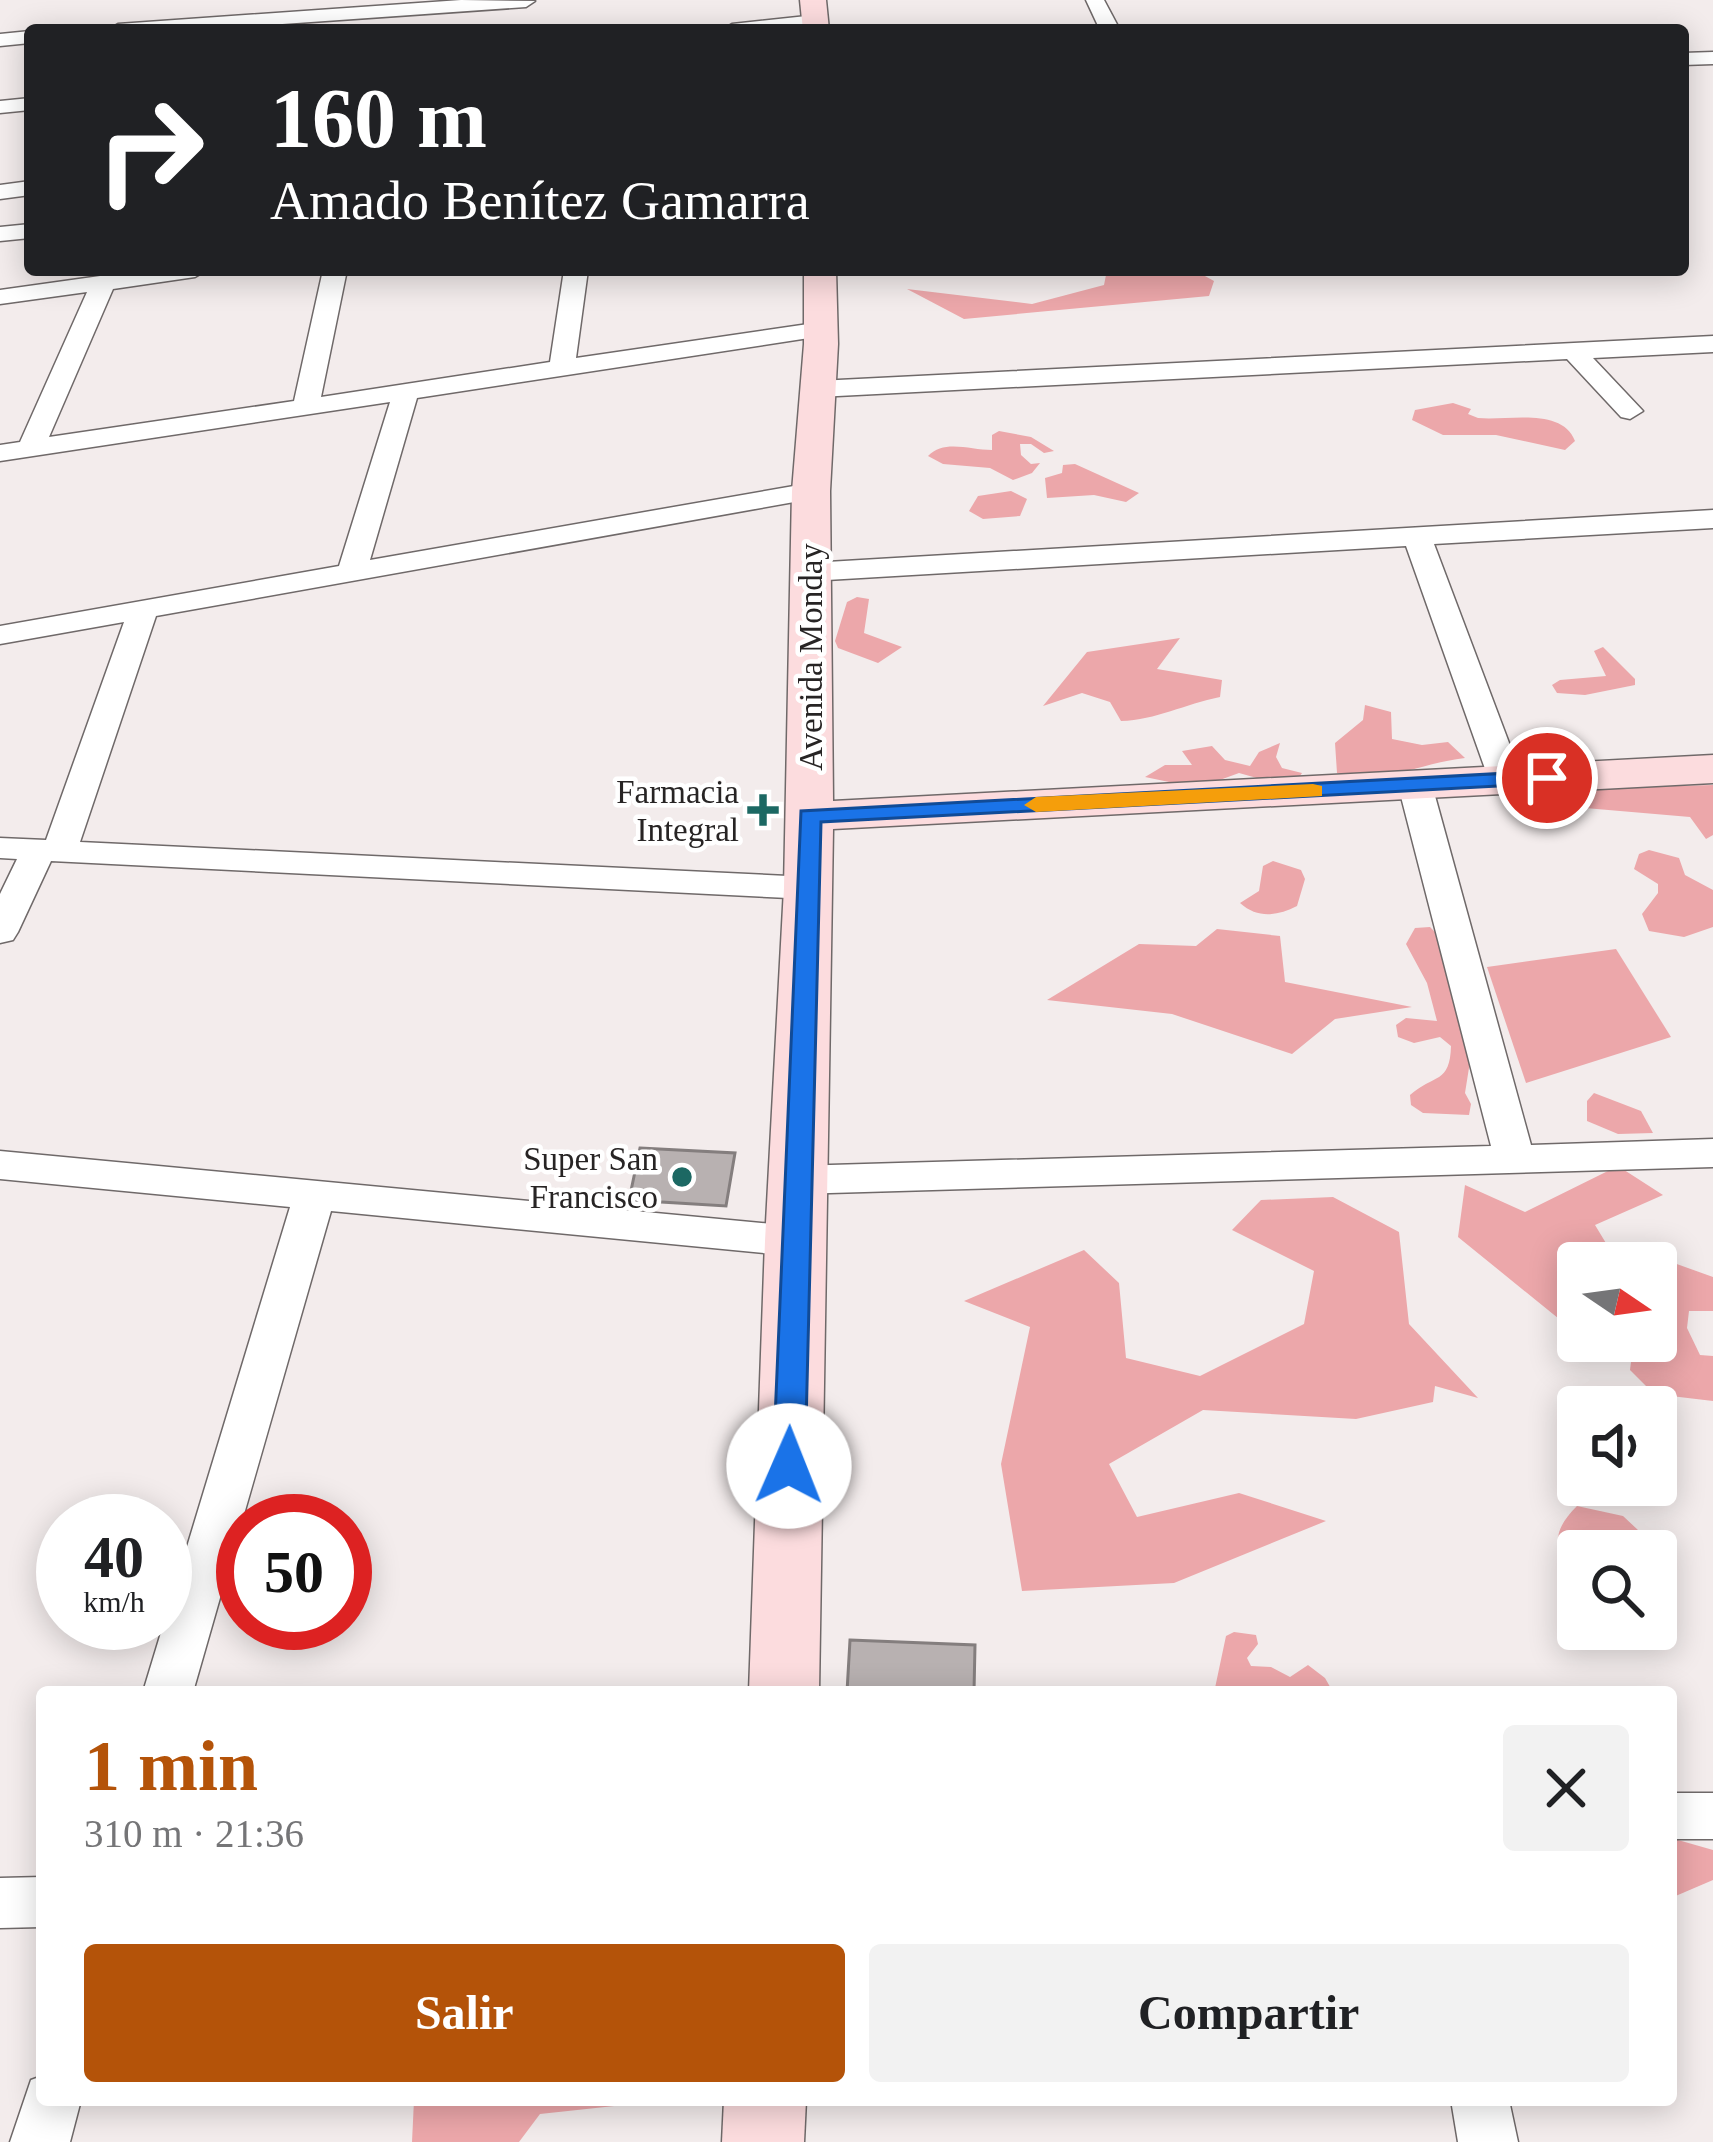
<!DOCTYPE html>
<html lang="es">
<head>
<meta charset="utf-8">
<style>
	body { margin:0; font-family:"Times New Roman",serif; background:#f2f2f2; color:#202124; height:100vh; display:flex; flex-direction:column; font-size:45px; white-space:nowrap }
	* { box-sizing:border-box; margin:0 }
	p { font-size:39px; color:#757577 }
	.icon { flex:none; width:66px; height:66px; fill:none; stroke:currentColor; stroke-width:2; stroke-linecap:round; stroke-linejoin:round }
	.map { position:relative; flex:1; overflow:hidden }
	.details { position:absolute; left:36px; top:1686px; width:1641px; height:420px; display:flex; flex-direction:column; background:#fff; border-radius:12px; box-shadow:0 6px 30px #0003 }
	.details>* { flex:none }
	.banner { position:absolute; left:24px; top:24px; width:1665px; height:252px; border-radius:12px; box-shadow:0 6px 30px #0003; background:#202124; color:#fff; overflow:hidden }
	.needle { width:78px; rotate:103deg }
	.tools { position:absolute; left:1557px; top:1242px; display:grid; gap:24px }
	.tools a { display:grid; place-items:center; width:120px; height:120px; border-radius:12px; background:#fff; box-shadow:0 6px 30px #0003; font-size:60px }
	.speed { position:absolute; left:36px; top:1494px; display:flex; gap:24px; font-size:60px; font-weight:700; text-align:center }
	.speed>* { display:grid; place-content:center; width:156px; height:156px; border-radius:50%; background:#fff; box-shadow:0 6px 30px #0003; line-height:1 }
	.speed small { font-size:30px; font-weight:400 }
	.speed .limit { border:18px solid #d22; background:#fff; color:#111 }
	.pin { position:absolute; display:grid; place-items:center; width:102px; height:102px; color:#fff; margin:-51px; border:6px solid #fff; border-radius:50%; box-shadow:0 3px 12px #0007 }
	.me { position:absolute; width:132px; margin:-66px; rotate:1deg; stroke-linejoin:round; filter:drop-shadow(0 0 9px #0008) }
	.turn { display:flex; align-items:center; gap:42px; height:252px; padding:0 48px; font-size:54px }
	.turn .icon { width:156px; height:156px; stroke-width:2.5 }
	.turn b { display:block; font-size:84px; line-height:102px }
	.round { display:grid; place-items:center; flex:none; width:126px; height:126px; border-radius:12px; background:#f2f2f2 }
	.overview { display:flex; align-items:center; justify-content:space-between; height:204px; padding:0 48px }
	h1 { font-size:72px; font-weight:800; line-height:90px; color:#b45309 }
	.cta { display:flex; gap:24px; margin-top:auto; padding:24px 48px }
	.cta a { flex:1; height:138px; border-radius:12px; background:#b45309; color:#fff; font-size:48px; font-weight:800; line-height:138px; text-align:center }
	.cta a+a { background:#f2f2f2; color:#202124 }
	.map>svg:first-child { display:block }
	.green { fill:#eca7aa }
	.building { fill:#b8b1b1; stroke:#847e7e; stroke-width:3 }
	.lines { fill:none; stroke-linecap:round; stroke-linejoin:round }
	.street-casing { stroke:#6f6969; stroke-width:3 }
	.secondary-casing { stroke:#6f6969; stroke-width:3 }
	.street { fill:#fff; fill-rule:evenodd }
	.secondary { fill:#fcdcde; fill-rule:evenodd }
	.route { fill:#1a73e8; stroke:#114b97; stroke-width:3 }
	.slow { fill:#f59e0b }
	.poi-dot { fill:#1c6863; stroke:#fff; stroke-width:4.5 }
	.labels { text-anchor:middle; stroke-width:9; stroke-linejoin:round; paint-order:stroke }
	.street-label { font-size:33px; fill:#272424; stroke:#fff }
	.poi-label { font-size:33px; fill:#272424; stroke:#fff; text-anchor:end }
</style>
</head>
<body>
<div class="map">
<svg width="1713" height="2142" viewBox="0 0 1713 2142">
	<rect width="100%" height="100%" fill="#f3ecec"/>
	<g class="green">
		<polygon points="1107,270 1194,270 1214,281 1209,296 964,319 907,289 1032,304 1104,285"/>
		<path d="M1453 403 1471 409 1468 414 1478 418C1508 421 1562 407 1575 441L1565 450 1496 435H1443L1412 420 1415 410Z"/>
		<path d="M999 431 1031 437 1054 451 1044 453 1031 444H1020L1021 455 1031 464 1040 463 1032 473 1013 480 990 468 943 464 928 456C944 439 970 450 992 450V435Z"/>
		<polygon points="1075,464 1139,493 1126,502 1094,495 1047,498 1045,478 1062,473 1063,465"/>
		<polygon points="1011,491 1027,499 1020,516 983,519 969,511 978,496"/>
		<polygon points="857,597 869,599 864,633 902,647 878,663 838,648 835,641 847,602"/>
		<path d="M1180 638 1157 669 1222 680 1220 697C1185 704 1156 720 1121 721L1110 702 1082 693 1043 706 1087 652Z"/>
		<polygon points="1603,647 1635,679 1635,685 1585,695 1557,693 1552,685 1560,680 1606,676 1594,651"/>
		<path d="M1365 705 1391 712 1392 739 1422 745 1448 742 1465 758C1414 764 1394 784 1337 773L1335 743 1363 720Z"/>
		<polygon points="1280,743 1276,757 1282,768 1302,773 1292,788 1239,773 1198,788 1145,777 1165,765 1192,765 1182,751 1212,746 1225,760 1250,766 1259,752"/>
		<polygon points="1713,785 1713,835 1706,839 1690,817 1585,808 1594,788"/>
		<polygon points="1649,850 1679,858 1685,875 1713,890 1713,927 1684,937 1649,931 1642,914 1658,893 1658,884 1634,869 1639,854"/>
		<path d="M1273 861 1301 870 1305 879 1297 906C1277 916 1258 919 1240 903L1259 891 1263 866Z"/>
		<path d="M1430 927 1439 936 1472 1049 1465 1093 1471 1104 1469 1115 1423 1113 1411 1105 1410 1095C1434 1074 1450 1084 1451 1046L1440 1037 1414 1043 1398 1037 1396 1025 1406 1018 1437 1021 1427 983 1406 944 1415 928Z"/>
		<polygon points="1217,929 1280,936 1285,982 1412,1007 1335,1019 1292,1054 1172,1014 1047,1000 1139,944 1196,946"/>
		<polygon points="1616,949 1671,1037 1526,1083 1487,967"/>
		<polygon points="1594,1093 1641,1111 1653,1133 1618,1134 1587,1121 1587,1101"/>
		<polygon points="1618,1166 1663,1195 1595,1225 1618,1263 1578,1263 1578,1319 1569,1327 1458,1237 1465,1185 1525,1212"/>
		<polygon points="1333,1197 1399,1232 1409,1324 1478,1398 1435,1386 1433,1402 1356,1419 1203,1410 1109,1464 1137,1517 1239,1493 1326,1521 1174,1583 1022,1591 1001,1464 1030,1327 964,1301 1084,1250 1119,1283 1126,1358 1200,1376 1304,1324 1314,1271 1232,1230 1261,1200"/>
		<polygon points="1660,1258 1713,1277 1713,1311 1689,1311 1687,1328 1700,1355 1713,1356 1713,1401 1654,1394 1630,1370 1633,1346 1656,1341"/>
		<path d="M1577 1506 1623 1516 1638 1530 1633 1551H1578V1576C1554 1551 1549 1534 1577 1506Z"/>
		<polygon points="1234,1632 1256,1635 1258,1644 1247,1658 1251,1666 1271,1667 1290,1677 1308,1665 1325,1678 1333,1692 1219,1692 1215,1688 1226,1636"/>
		<polygon points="1671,1838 1713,1850 1713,1880 1671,1898"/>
		<polygon points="414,2100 670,2100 540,2114 519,2142 412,2142"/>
	</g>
	<g class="building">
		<polygon points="640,1148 735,1153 726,1206 629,1200"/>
		<polygon points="850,1640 975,1645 974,1692 847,1692"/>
	</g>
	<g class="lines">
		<g class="street-casing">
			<g id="street">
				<polygon points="461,0 535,1 526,7 198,30 108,30 118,24"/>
				<polygon points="1086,0 1104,0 1120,30 1100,30"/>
				<polygon points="816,15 825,21 823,25 722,30 732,24"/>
				<polygon points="30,31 30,43 0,46 0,34"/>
				<polygon points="1713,52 1713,64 1683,65 1683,53"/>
				<polygon points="30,98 30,110 0,113 0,101"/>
				<polygon points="30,181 30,195 0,199 0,185"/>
				<polygon points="30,224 30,238 0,241 0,227"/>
				<polygon points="143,270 207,270 195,277 113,289 49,437 294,401 323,270 347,270 321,397 550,362 564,270 588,270 576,358 822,322 834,329 822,336 417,398 370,560 811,483 825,491 811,499 156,616 80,842 809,877 822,880 827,888 822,896 809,899 51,861 18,932 13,940 0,943 0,894 17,859 0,858 0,838 46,840 124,622 0,644 0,626 339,566 390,402 0,461 0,445 20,442 87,292 0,304 0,290"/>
				<polygon points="1713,336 1713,352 1593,358 1643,411 1630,419 1621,417 1567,359 818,397 805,389 818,381"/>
				<polygon points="1713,510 1713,528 1434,544 1523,780 1506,790 1489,780 1406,546 810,581 795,572 810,563"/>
				<polygon points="1415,775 1432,785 1531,1145 1713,1139 1713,1167 796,1194 781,1190 775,1180 781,1170 796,1166 1491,1146 1398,785"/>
				<polygon points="0,1151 794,1226 809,1231 815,1241 809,1251 794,1256 331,1211 193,1692 143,1692 290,1207 0,1179"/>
				<rect x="1671" y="1793" width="42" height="46"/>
				<polygon points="42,1877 42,1927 0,1928 0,1878"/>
				<polygon points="42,2076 42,2100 81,2100 70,2142 10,2142 31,2080"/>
				<polygon points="1451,2100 1509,2100 1518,2142 1458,2142"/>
			</g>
		</g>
		<g class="secondary-casing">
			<g id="secondary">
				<polygon points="800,0 826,0 829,30 803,30"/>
				<polygon points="804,270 836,270 838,344 830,491 833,801 1713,755 1713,783 833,829 819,1692 749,1692 765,1241 784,888 792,491 804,344"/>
				<polygon points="724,2100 806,2100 804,2142 722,2142"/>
			</g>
		</g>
		<use href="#street" class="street"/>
		<use href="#secondary" class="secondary"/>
	</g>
	<polygon class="route" points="1547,771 1559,778 1556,783 821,822 805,1466 801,1475 789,1479 777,1475 773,1466 801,811"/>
	<polygon class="slow" points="1313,784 1322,786 1322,796 1036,812 1024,805 1036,797"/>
	<g class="poi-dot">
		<path d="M757 792h12v12h12v12h-12v12h-12v-12h-12v-12h12z"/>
		<circle cx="682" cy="1177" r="12"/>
	</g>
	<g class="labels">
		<g class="street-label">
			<text transform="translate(810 657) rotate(-90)" y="12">Avenida Monday</text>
		</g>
		<g class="poi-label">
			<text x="739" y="803">Farmacia<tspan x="739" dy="38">Integral</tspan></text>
			<text x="658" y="1170">Super San<tspan x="658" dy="38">Francisco</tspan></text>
		</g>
	</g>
</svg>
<div class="tools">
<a><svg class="needle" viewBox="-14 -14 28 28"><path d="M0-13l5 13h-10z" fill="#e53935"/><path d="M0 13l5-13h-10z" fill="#757577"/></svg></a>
<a><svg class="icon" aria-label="sound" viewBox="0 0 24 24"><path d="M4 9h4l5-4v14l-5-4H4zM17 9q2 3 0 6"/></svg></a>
<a><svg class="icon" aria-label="search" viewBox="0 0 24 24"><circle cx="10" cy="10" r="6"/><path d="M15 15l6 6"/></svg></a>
</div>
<div class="speed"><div>40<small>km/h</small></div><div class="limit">50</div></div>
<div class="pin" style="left:1547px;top:778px;background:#d93025"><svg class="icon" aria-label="arrive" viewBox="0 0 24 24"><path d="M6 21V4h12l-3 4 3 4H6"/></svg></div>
<svg class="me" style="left:789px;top:1466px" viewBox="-20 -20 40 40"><circle r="19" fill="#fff"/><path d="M0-13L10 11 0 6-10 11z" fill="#1a73e8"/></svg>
<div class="banner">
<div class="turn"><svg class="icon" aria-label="right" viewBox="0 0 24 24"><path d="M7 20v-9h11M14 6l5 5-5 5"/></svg><div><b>160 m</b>Amado Benítez Gamarra</div></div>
</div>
<section class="details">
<div class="overview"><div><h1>1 min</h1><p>310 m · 21:36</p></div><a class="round"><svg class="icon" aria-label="close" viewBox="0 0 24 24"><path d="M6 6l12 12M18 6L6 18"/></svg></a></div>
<div class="cta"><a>Salir</a><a>Compartir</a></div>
</section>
</div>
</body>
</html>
